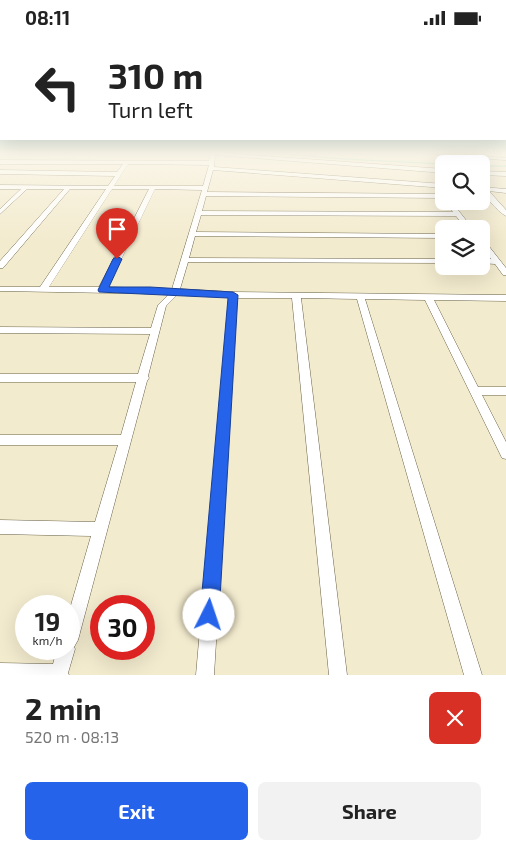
<!DOCTYPE html>
<html lang="en">
<head>
<meta charset="utf-8">
<style>
	body { margin:0; font-family:"Exo 2",sans-serif; background:#f2f2f2; color:#222; height:100vh; display:flex; flex-direction:column; font-size:19px; white-space:nowrap }
	* { box-sizing:border-box; margin:0 }
	p { font-size:16px; color:#767676 }
	.icon { flex:none; width:28px; height:28px; fill:none; stroke:currentColor; stroke-width:2; stroke-linecap:round; stroke-linejoin:round }
	.map { position:relative; height:640px; overflow:hidden }
	.panel { display:flex; flex-direction:column; background:#fff; flex:1 }
	.panel>* { flex:none }
	.guide { position:absolute; left:0px; top:0px; width:506px; height:105px; box-shadow:0 5px 20px #0002; background:#fff; color:#222; overflow:hidden }
	.fabs { position:absolute; left:435px; top:120px; display:grid; gap:10px }
	.fabs a { display:grid; place-items:center; width:55px; height:55px; border-radius:8px; background:#fff; box-shadow:0 5px 20px #0002; font-size:25px }
	.speed { position:absolute; left:15px; top:560px; display:flex; gap:10px; font-size:25px; font-weight:700; text-align:center }
	.speed>* { display:grid; place-content:center; width:65px; height:65px; border-radius:50%; background:#fff; box-shadow:0 5px 20px #0002; line-height:1 }
	.speed small { font-size:12px; font-weight:400 }
	.speed .limit { border:8px solid #d22; background:#fff; color:#111 }
	.pin { position:absolute; display:grid; place-items:center; width:42px; height:42px; color:#fff; margin:-51px -21px; border-radius:50% 50% 50% 0; rotate:-45deg; box-shadow:0 0 5px #0007 }
	.pin .icon { rotate:45deg }
	.me { position:absolute; width:55px; margin:-28px; rotate:4deg; stroke-linejoin:round; filter:drop-shadow(0 0 4px #0008) }
	.turn { display:flex; align-items:center; gap:18px; height:105px; padding:0 25px; font-size:22px }
	.turn .icon { width:65px; height:65px; stroke-width:2.5 }
	.turn b { display:block; font-size:35px; line-height:42px }
	.round { display:grid; place-items:center; flex:none; width:52px; height:52px; border-radius:8px; background:#f2f2f2 }
	.overview { display:flex; align-items:center; justify-content:space-between; height:85px; padding:0 25px }
	h1 { font-size:30px; font-weight:700; line-height:38px }
	.cta { display:flex; gap:10px; margin-top:auto; padding:10px 25px }
	.cta a { flex:1; height:58px; border-radius:8px; background:#2563eb; color:#fff; font-size:20px; font-weight:700; line-height:58px; text-align:center }
	.cta a+a { background:#f2f2f2; color:#222 }
	.status { display:flex; justify-content:space-between; align-items:center; height:35px; padding:0 25px; background:#fff; direction:ltr }
	.status svg { height:14px; fill:currentColor }
	.map>svg:first-child { display:block }
	.lines { fill:none; stroke-linecap:round; stroke-linejoin:round }
	.stream { stroke:#60d5a4; stroke-width:1 }
	.minor-casing { stroke:#696249; stroke-width:1 }
	.minor { fill:#fff; fill-rule:evenodd }
	.route { fill:#2563eb; stroke:#184099 }
</style>
</head>
<body>
<div class="status"><b>08:11</b><svg viewBox="0 0 49 12"><path d="M0 12V9h3v3zM5 12V6h3v6zM10 12V3h3v9zM15 12V0h3v12zM26 1h20v11H26zM47 4h2v5h-2z"/></svg></div>
<div class="map">
<svg width="506" height="640" viewBox="0 0 506 640">
	<rect width="100%" height="100%" fill="#f3ebce"/>
	<g class="lines">
		<g class="stream">
			<polyline points="260,117 343,124 444,129"/>
			<polyline points="481,131 506,131"/>
		</g>
		<g class="minor-casing">
			<g id="minor">
				<path d="M211 117 444 134V138L215 120 214 132 444 149V153L213 135 207 157 444 159V163L206 161 202 176 453 177 445 166H451L473 194H466L456 181 201 180 196 197 444 199V203L195 201 189 223 444 224V228L188 227 180 254 233 257 506 260V266L434 265 478 352H506V360H482L506 407V424L502 423 425 265 365 264 482 640H464L357 264 301 263 347 640H329L292 263H237L214 640H196L229 262 178 259 166 271 148 341 149 343 147 346 78 605 74 612 75 614 68 638 69 640H0V628L53 629 57 614H69V577L91 501 0 499V485L95 487 118 410H0V400H121L136 347H0V339H138L150 299 0 298V292L151 293 158 270 169 259 0 256V252H40L106 154H70L3 233H0V226L64 154H27L0 179V174L21 154H0V150L108 151 115 141 0 139V135L117 137 123 129H0V125L209 126ZM128 129 209 130 203 151H114ZM112 154H149L99 252H49ZM155 154 202 155 172 254 108 252Z"/>
				<polygon points="408,117 432,117 506,123 506,125"/>
				<polygon points="481,136 506,137 506,141 481,140"/>
				<path d="M481 152 506 154V158L489 156 506 175V181C497 176 484 161 481 152Z"/>
				<polygon points="481,205 484,205 506,233 506,240 503,240 495,229 481,228 481,224 491,224 481,212"/>
			</g>
		</g>
		<use href="#minor" class="minor"/>
	</g>
	<linearGradient id="sky" x2="0" y2="1"><stop stop-color="#71c1cd"/><stop offset="0.57" stop-color="#faf6e9"/><stop offset="1" stop-color="#faf6e9" stop-opacity="0"/></linearGradient>
	<rect width="506" height="207" fill="url(#sky)"/>
	<polygon class="route" points="117,221 122,224 109,252 150,252 233,257 238,260 219,580 216,587 209,590 203,587 200,580 228,263 99,257 98,255 113,224"/>
</svg>
<div class="fabs">
<a><svg class="icon" aria-label="search" viewBox="0 0 24 24"><circle cx="10" cy="10" r="6"/><path d="M15 15l6 6"/></svg></a>
<a><svg class="icon" aria-label="layers" viewBox="0 0 24 24"><path d="M12 4l9 5-9 5-9-5zM3 14l9 5 9-5"/></svg></a>
</div>
<div class="speed"><div>19<small>km/h</small></div><div class="limit">30</div></div>
<div class="pin" style="left:117px;top:224px;background:#d93025"><svg class="icon" aria-label="arrive" viewBox="0 0 24 24"><path d="M6 21V4h12l-3 4 3 4H6"/></svg></div>
<svg class="me" style="left:209px;top:580px" viewBox="-20 -20 40 40"><circle r="19" fill="#fff"/><path d="M0-13L10 11 0 6-10 11z" fill="#2563eb"/></svg>
<div class="guide">
<div class="turn"><svg class="icon" aria-label="left" viewBox="0 0 24 24"><path d="M17 20v-9H6M10 6l-5 5 5 5"/></svg><div><b>310 m</b>Turn left</div></div>
</div>
</div>
<section class="panel">
<div class="overview"><div><h1>2 min</h1><p>520 m · 08:13</p></div><a class="round" style="background:#d93025;color:#fff"><svg class="icon" aria-label="close" viewBox="0 0 24 24"><path d="M6 6l12 12M18 6L6 18"/></svg></a></div>
<div class="cta"><a>Exit</a><a>Share</a></div>
</section>
</body>
</html>
